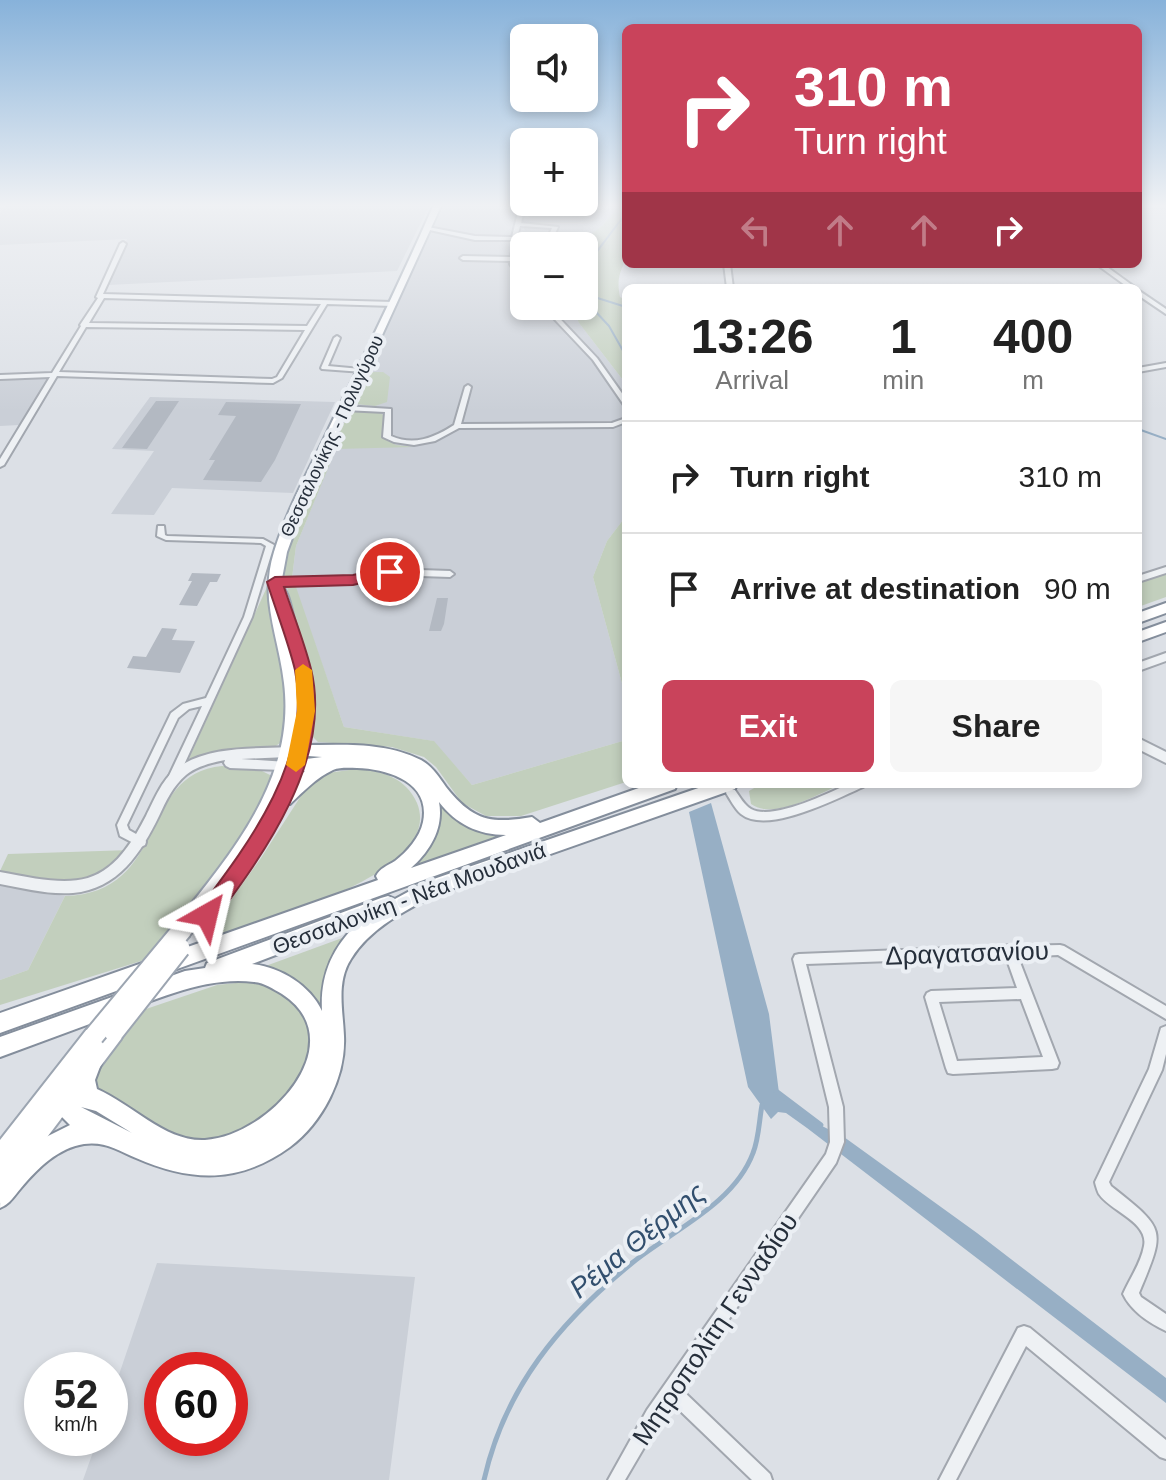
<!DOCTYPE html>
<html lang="en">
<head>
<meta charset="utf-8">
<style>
	body { margin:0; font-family:Arial,sans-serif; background:#f6f6f6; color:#222; height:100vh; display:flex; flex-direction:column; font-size:30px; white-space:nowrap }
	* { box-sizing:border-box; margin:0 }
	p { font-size:26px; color:#767676 }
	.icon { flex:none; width:44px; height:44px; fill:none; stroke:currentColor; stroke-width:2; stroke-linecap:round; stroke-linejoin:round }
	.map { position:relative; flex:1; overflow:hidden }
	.sheet { position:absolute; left:622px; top:284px; width:520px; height:504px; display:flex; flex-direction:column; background:#fff; border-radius:12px; box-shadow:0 4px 12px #0003 }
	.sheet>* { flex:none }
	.guide { position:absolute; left:622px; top:24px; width:520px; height:244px; border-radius:12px; box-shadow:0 4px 12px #0003; background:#c9435b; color:#fff; overflow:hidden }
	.fabs { position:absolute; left:510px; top:24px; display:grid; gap:16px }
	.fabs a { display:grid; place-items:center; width:88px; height:88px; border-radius:12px; background:#fff; box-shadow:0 4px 12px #0003; font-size:40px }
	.speed { position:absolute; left:24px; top:1352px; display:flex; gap:16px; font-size:40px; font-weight:700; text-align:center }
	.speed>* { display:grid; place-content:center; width:104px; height:104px; border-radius:50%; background:#fff; box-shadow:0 4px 12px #0003; line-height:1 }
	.speed small { font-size:20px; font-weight:400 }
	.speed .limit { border:12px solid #d22; background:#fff; color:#111 }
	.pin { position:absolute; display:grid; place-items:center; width:68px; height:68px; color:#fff; margin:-34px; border:4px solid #fff; border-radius:50%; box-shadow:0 2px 8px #0007 }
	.me { position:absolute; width:88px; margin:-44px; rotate:37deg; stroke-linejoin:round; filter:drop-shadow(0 0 6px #0008) }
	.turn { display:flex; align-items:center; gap:28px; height:168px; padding:0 40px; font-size:36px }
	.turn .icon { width:104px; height:104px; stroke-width:2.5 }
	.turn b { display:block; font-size:56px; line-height:68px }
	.lanes { display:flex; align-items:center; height:76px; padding:0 40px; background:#0003; justify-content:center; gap:40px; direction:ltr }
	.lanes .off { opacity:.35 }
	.eta { display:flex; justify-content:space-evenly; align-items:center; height:136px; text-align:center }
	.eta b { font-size:48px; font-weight:700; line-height:56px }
	.action { display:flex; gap:16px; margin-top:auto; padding:16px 40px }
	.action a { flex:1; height:92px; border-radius:12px; background:#c9435b; color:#fff; font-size:32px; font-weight:700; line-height:92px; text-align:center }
	.action a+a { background:#f6f6f6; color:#222 }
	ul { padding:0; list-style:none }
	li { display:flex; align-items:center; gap:24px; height:112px; padding:0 40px; border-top:2px solid #e0e0e0 }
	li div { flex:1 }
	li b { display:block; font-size:30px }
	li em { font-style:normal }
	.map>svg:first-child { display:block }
	.built { fill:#cacfd7; fill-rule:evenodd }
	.green { fill:#c2cfbd }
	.water { fill:#97afc5 }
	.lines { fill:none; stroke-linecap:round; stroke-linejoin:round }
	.stream-far1 { stroke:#97afc5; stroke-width:2 }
	.stream { stroke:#97afc5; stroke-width:5 }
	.building { fill:#b3b9c2 }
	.minor-casing { stroke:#a2a7af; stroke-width:4 }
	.tertiary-casing { stroke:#a2a7af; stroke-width:4 }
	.primary-casing { stroke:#9ca5b1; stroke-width:4 }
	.trunk-casing { stroke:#848e9c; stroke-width:4 }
	.minor { fill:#eef1f4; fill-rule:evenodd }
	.tertiary { fill:#eef1f4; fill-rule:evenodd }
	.primary { fill:#fff; fill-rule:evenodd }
	.trunk { fill:#fff; fill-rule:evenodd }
	.primary-bridge-casing { stroke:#9ca5b1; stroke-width:23; stroke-linecap:butt }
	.primary-bridge { stroke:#fff; stroke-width:19 }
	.route { fill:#c9435b; stroke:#832c3b; stroke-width:2 }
	.slow { fill:#f59e0b }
	.labels { text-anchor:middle; stroke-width:8; stroke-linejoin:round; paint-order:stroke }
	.far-street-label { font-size:18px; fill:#262f3b; stroke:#ebeff4 }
	.street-label { font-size:22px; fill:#262f3b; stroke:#ebeff4 }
	.near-street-label { font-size:26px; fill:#262f3b; stroke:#ebeff4 }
	.near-water-label { font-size:28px; font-style:italic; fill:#324f6e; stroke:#ebeff4 }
</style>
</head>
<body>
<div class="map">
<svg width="1166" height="1480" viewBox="0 0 1166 1480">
	<rect width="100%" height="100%" fill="#dce0e6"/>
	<g class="built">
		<polygon points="8,204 430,204 397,271 108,285 127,239 0,245 0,213"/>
		<polygon points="445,204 621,204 603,226 575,246 524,246 524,306 571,306 579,323 626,384 626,516 607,541 593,577 626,698 626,740 472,785 433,741 344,727 292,578 296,546 336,448 346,410"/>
		<polygon points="49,377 19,425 0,426 0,378"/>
		<polygon points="150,397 335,402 293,493 172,488 154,515 111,514 154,451 112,449"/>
		<polygon points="0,884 65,896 28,970 0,980"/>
		<path d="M157 1263 415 1277 389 1480H83L98 1438H110V1401ZM162 1370H230V1438H162Z"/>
	</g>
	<g class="green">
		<path d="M621 204H626C626 220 628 237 626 252 624 271 615 273 620 297L626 300V384L579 323 571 306H584V246H575L603 225Z"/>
		<polygon points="367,372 383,372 390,377 387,402 375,406 356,404"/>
		<polygon points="352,410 379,412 383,415 383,438 396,445 414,447 336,449 296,546 292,578 284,578 287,546 344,415"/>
		<polygon points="626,516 626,698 593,577 607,541"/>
		<polygon points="1166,572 1166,597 1138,607 1138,581"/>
		<polygon points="286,584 295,584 344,727 434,741 472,785 626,740 626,782 521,816 486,816 462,803 436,767 424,757 392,747 318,742 313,737 315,692 312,678"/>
		<polygon points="267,587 270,619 286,673 285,739 272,749 191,760 189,758"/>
		<path d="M222 766 256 768 272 776 257 821 154 957 0 1005V980L28 970 65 896C170 893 137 774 222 766Z"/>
		<path d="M357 769C383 771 406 778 417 803 447 877 249 924 202 940L261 858 308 785 327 773Z"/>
		<path d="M761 784H842C819 793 775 821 751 804L749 791Z"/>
		<path d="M438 798C456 824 474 835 505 837L410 871 432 841Z"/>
		<path d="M131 850C80 892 61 885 0 871L8 854Z"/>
		<polygon points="364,930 321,1015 252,971"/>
		<polygon points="245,982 277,987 310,1020 311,1073 249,1139 181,1141 98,1088 96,1082 100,1068 146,1009 217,985"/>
	</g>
	<polygon class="water" points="711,803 769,1014 779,1093 814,1122 844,1137 977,1233 1157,1371 1166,1378 1166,1403 807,1128 786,1113 778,1112 771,1119 748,1087 689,812"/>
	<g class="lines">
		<g class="stream-far1">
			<polyline points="626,213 592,258 586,284 595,311 609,326 626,356"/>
			<polyline points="588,295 626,307"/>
			<polyline points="1138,429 1166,439"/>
		</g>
		<g class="stream">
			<polyline points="776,1091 821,1125"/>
			<path d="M484 1480C505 1387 560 1322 632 1263 673 1230 734 1204 753 1153 759 1138 759 1121 762 1105"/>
		</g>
	</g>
	<g class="building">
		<polygon points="156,401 179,401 147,449 122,448"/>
		<polygon points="226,402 301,404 275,460 261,482 203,480 215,460 209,460 236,416 218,415"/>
		<polygon points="192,573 221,574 217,582 210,582 197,606 179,605 192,581 188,581"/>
		<polygon points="437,598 448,598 444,624 441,631 429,631"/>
		<polygon points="162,628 177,629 172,640 195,641 180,673 127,668 133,656 146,657"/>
	</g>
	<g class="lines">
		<g class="minor-casing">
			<g id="minor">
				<path d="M520 204H525L521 223 558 227 552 240H517L519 246 516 264 524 276V282L522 281 510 264 511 261 463 260 460 258 463 256 511 257 513 246 512 240H475L425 229 428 227 475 236 512 237ZM520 226 552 228 548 237H517Z"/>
				<path d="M123 242 126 244 103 294 393 302 396 304 393 306 327 304 282 378 273 383 57 376 4 465 0 467V459L50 377 0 379V375L52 373 81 326 80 325 98 298 96 297 120 244ZM104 298 321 304 307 326 89 323ZM86 327 305 330 277 377 272 379 59 372Z"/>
				<polygon points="724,264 730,264 733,288 727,288"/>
				<polygon points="1096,264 1103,264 1136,288 1129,288"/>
				<polygon points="1138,290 1166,309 1166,314 1138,295"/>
				<polygon points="542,306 548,306 597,358 626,399 626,406 624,405 593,360"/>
				<polygon points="337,336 340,338 328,366 361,369 364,371 363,372 322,369 321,368 334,338"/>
				<polygon points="1166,363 1166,367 1138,372 1138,368"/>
				<path d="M468 385 471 387 461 424 612 423 626 418V422L613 427 459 428 435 441 414 445 394 442 383 437 385 412 344 410 341 408 344 406 391 409V436C414 446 434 438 454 425L465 387Z"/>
				<polygon points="158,526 164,526 165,535 167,536 263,539 274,545 252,617 177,780 176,783 168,783 167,780 202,706 189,709 178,718 127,825 129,830 145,839 146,842 145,845 141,847 120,836 117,825 171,713 183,704 206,698 244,617 266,546 261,543 166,540 157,536"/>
				<polygon points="390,569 450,571 454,574 450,577 390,575 353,583 275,585 271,582 275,579 353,577"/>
				<path d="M849 784H864L863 787C836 799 767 835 741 814 735 809 730 799 726 793L727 790H735C739 796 745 806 751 809 773 821 828 793 849 784Z"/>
				<path d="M1009 945 1013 946 1060 945 1064 946 1166 1006V1019L1058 955 1018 957 1059 1063 1057 1068 1052 1069 953 1074 948 1073 946 1068 925 997 927 993 931 991 1017 988 1006 957 806 964 843 1107 844 1142 836 1163 681 1389 770 1474 772 1480H752L672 1403 659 1422 625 1480H608L647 1410 826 1154 830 1142 829 1107 793 959 795 955 799 954 1005 946ZM1021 999 1043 1057 957 1061 939 1002Z"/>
				<path d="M1166 1026V1054L1162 1070 1109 1182 1111 1186C1166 1230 1166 1228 1139 1293L1141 1297 1166 1314V1331C1149 1323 1131 1311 1123 1294 1130 1278 1141 1263 1144 1246 1149 1222 1110 1211 1099 1194 1098 1193 1095 1183 1095 1182L1149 1069 1161 1028Z"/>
				<polygon points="1024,1326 1030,1328 1166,1440 1166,1459 1160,1457 1026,1346 956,1480 939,1480 1018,1328"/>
			</g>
		</g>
		<g class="tertiary-casing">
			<g id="tertiary">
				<polygon points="1166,567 1166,573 1138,582 1138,576"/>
				<polygon points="1166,653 1166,661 1138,671 1138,663"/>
				<polygon points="1138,738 1166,752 1166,763 1138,749"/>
				<path d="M287 747 291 749 293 752 291 755 287 757 241 759 287 762 289 765 287 768 283 770 230 768 226 766 224 763 225 760C211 763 197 766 186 775 173 786 166 801 159 816 141 853 118 889 73 893 49 895 23 888 0 884V872C77 887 107 892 146 816 155 798 163 777 180 766 211 746 252 749 287 747Z"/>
			</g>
		</g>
		<g class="primary-casing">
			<g id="primary">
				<path d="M434 204H442L303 508 287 552 281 584C289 593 291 607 294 619 316 691 315 726 292 798L290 803H278C255 851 221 894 189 936L182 938 175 936 173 930 175 924C231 854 296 779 284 683 279 637 259 599 274 552 287 509 309 470 328 430 364 355 401 280 434 204Z"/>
				<polygon points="114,1022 121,1025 124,1032 121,1039 48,1136 8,1200 0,1203 0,1140 87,1029 94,1026 102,1031 107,1025"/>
			</g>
		</g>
		<g class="trunk-casing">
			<g id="trunk">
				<polygon points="1166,603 1166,613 1138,623 1138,613"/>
				<polygon points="1166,622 1166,632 1138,642 1138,632"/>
				<path d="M300 745C340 745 384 741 421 760 432 766 439 777 446 787 473 821 491 824 532 817L540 823 650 784H677L675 789 0 1033V1013L378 880 376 876C380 868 387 866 395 861 407 852 420 837 423 822 431 782 388 769 357 768 350 768 340 767 333 770 316 778 304 791 290 804H278L276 799 278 794 305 771 290 769 288 765 290 761 322 757 294 755 292 751 294 747ZM439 802C456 824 478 835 506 835L411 868C430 851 444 828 439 802Z"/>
				<path d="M710 784H737L735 789 437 894C406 910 370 928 351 959 336 982 343 1010 344 1036 346 1077 323 1122 290 1147 239 1184 191 1182 136 1158 118 1150 104 1141 84 1144 58 1148 38 1168 21 1188 14 1196 10 1204 0 1208L1 1176 36 1142 70 1125 61 1116 53 1095 56 1087 64 1084 75 1085 73 1080 87 1049 94 1046 101 1049 104 1056 95 1080 97 1089C132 1104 165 1142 205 1140 270 1136 355 1041 282 994 273 989 265 983 254 982 207 976 157 999 114 1015 76 1029 38 1043 0 1057V1037L185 971 205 968 207 963 381 898 388 896 395 899 428 881ZM357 924C332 948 320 976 322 1011 310 985 280 967 252 964ZM81 1107 96 1111 132 1133Z"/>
			</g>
		</g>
		<use href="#minor" class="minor"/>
		<use href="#tertiary" class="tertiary"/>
		<use href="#primary" class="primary"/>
		<use href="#trunk" class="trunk"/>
		<g class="primary-bridge-casing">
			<g id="primary-bridge">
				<polyline points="114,1032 180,948"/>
				<polyline points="94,1036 182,930"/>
			</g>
		</g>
		<use href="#primary-bridge" class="primary-bridge"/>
	</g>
	<linearGradient id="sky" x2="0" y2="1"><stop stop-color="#87b2da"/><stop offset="0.5" stop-color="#eff1f4"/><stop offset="1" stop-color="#eff1f4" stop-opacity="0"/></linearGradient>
	<rect width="1166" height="411" fill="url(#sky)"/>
	<path class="route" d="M390 567 396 568V575L353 585 284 587C293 614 304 641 311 669 333 759 264 854 214 921L207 924 200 921 196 915 200 908C249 843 313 759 295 670 288 641 276 611 267 582L275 577 353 575Z"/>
	<polygon class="slow" points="303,664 312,670 315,711 305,765 296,772 286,765 297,711 295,670"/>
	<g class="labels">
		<g class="far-street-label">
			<text transform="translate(332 436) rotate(-65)" y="6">Θεσσαλονίκης - Πολυγύρου</text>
		</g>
		<g class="street-label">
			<text transform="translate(409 898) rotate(-20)" y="8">Θεσσαλονίκη - Νέα Μουδανιά</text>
		</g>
		<g class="near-street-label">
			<text transform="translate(967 953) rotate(-2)" y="9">Δραγατσανίου</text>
			<text transform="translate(715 1329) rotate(-56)" y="9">Μητροπολίτη Γενναδίου</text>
		</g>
		<g class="near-water-label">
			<text transform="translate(637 1240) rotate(-39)" y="10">Ρέμα Θέρμης</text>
		</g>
	</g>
</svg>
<div class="fabs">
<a><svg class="icon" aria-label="sound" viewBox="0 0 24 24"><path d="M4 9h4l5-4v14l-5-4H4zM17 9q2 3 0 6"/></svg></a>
<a>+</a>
<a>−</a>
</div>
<div class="speed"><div>52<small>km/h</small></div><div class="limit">60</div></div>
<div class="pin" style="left:390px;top:572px;background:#d93025"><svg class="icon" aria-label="arrive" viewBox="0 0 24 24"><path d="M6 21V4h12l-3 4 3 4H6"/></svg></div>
<svg class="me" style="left:207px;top:915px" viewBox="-20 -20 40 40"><path d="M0-17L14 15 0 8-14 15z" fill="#c9435b" stroke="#fff" stroke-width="4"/></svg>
<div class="guide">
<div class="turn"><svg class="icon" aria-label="right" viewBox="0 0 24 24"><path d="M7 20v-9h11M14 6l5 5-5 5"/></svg><div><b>310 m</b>Turn right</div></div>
<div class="lanes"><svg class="icon off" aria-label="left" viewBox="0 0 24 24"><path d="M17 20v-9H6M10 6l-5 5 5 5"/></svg><svg class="icon off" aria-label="ahead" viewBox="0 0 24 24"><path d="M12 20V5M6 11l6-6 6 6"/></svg><svg class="icon off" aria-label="ahead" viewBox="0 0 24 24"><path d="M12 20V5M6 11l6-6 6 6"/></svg><svg class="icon" aria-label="right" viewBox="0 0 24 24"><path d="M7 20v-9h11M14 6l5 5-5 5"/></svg></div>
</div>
<section class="sheet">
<div class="eta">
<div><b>13:26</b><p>Arrival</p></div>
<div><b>1</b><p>min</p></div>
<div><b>400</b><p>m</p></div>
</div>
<ul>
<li><svg class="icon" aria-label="right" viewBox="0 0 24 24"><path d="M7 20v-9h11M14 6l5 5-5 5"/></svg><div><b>Turn right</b></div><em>310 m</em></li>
<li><svg class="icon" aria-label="arrive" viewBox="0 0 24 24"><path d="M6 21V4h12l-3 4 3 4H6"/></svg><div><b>Arrive at destination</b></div><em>90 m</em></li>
</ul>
<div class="action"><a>Exit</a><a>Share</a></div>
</section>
</div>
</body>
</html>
